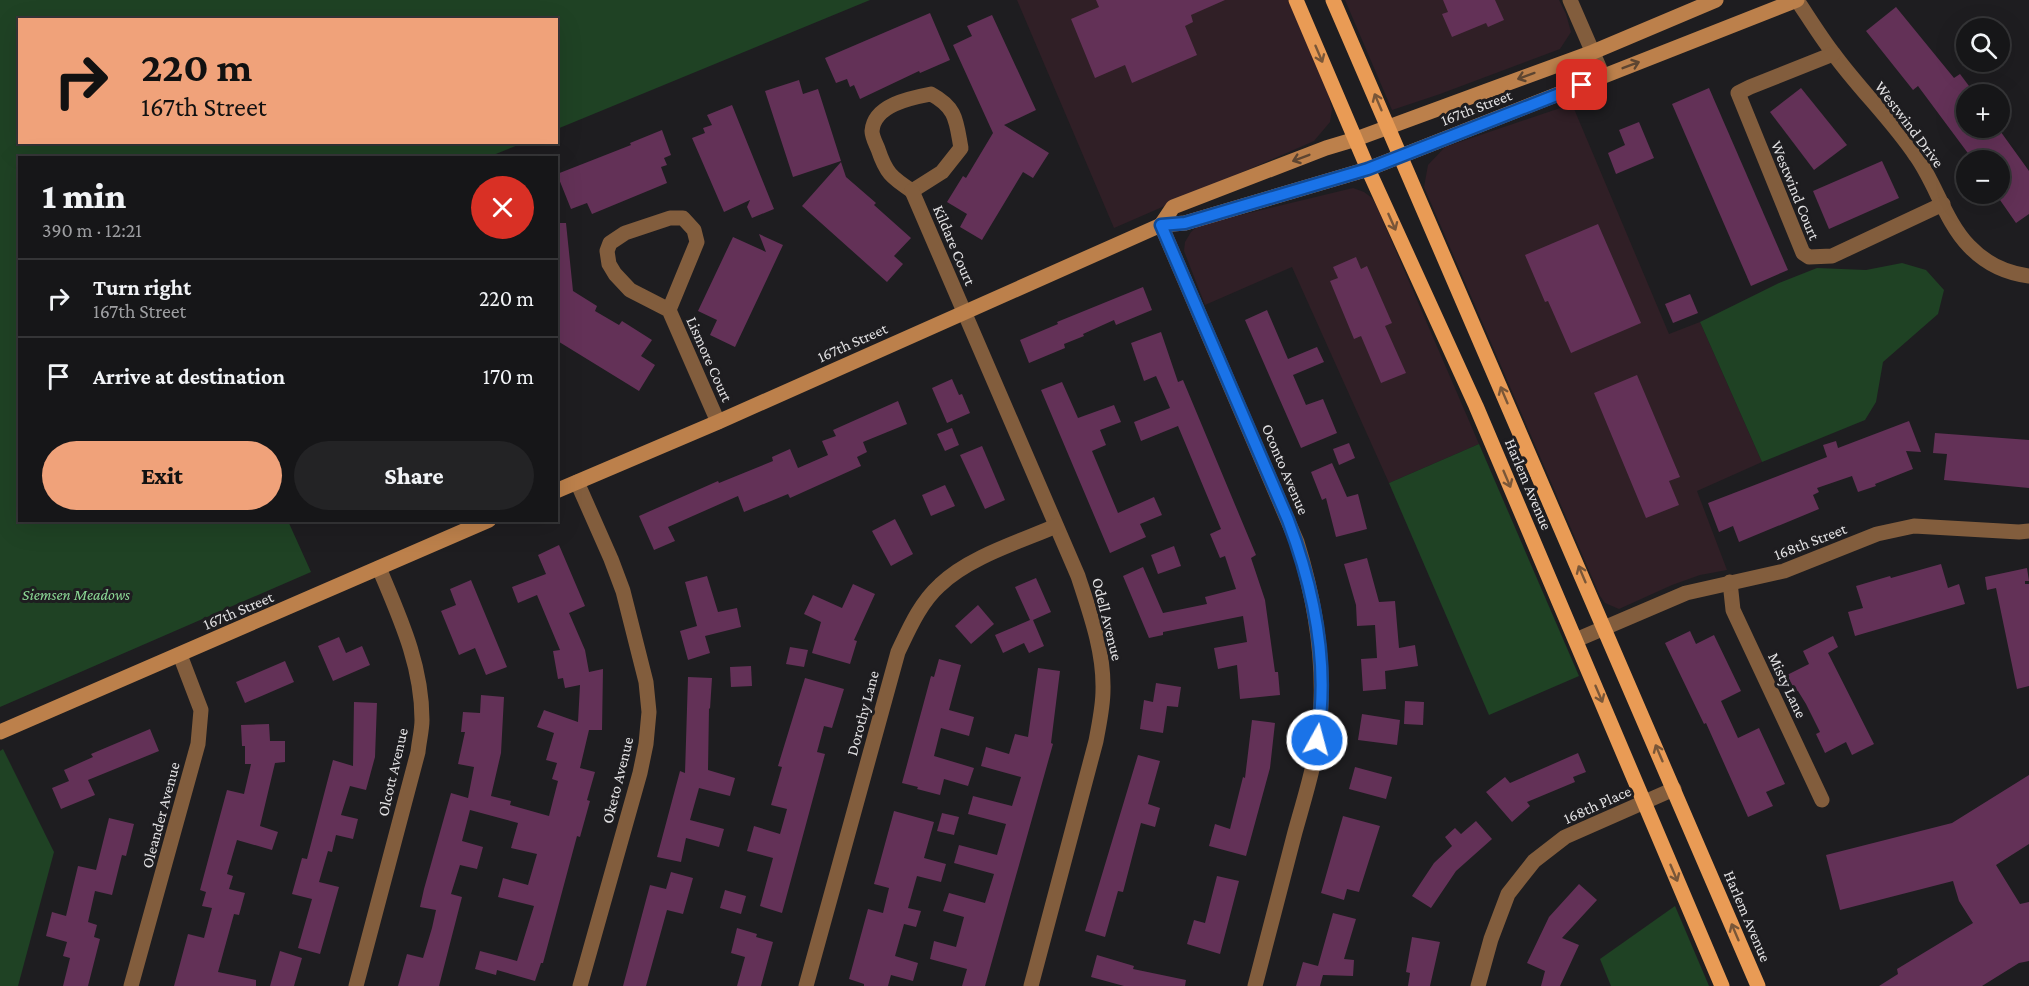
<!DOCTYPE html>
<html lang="en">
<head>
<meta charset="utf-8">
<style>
	body { margin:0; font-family:"Crimson Pro",serif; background:#232325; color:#f1f3f6; height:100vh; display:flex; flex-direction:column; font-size:22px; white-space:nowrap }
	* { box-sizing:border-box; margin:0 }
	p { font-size:20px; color:#9e9fa2 }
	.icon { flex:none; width:33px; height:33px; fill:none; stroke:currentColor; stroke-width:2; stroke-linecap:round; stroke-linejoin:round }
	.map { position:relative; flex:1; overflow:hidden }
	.panel { position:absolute; left:18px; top:156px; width:540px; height:366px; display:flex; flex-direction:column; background:#161618; border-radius:0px; box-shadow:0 6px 24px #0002,0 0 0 2px #353537 }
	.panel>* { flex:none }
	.top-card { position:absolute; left:18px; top:18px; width:540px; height:126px; border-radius:0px; box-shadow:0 6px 24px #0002,0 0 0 2px #353537; background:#f0a27a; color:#111; overflow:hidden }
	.tools { position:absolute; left:1956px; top:18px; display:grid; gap:12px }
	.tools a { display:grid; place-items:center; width:54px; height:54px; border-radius:50%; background:#161618; box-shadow:0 6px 24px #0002,0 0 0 2px #353537; font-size:30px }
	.pin { position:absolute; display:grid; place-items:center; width:51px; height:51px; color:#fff; margin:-26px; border-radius:12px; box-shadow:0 3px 9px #0006 }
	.me { position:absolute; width:66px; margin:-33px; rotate:7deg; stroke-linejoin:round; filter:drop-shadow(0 0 4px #0008) }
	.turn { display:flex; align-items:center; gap:21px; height:126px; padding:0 24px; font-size:27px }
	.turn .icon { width:78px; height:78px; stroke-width:2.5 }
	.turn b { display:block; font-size:42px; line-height:51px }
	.round { display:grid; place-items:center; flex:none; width:63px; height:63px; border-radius:32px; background:#232325 }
	.overview { display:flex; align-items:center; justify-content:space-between; height:102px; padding:0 24px }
	h1 { font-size:36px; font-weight:800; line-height:45px }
	.primary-button { display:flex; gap:12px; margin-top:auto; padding:12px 24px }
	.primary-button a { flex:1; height:69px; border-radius:36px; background:#f0a27a; color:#111; font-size:24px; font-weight:800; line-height:69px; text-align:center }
	.primary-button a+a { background:#232325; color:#f1f3f6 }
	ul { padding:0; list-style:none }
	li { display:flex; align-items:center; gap:18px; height:78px; padding:0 24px; border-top:2px solid #353537 }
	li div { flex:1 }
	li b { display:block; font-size:22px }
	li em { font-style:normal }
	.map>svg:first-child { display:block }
	.commercial { fill:#301f26 }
	.green { fill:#1f4224 }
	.building { fill:#633157 }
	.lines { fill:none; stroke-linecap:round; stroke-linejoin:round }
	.street { stroke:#825d3d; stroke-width:15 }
	.secondary { stroke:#bc804b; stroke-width:15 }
	.primary { stroke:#e99b55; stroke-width:15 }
	.oneway { stroke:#795638 }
	.oneway2 { stroke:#5d4531 }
	.route-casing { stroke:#114b97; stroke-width:15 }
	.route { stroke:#1a73e8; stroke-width:10 }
	.labels { text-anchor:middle; stroke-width:6; stroke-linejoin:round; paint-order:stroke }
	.street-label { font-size:16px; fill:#e2e1e3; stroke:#1e1d20 }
	.park-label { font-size:16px; font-style:italic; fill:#8bd795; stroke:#1e1d20 }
</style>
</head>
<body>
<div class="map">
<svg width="2029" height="986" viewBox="0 0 2029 986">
	<rect width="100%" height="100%" fill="#1e1d20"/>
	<g class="commercial">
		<polygon points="1017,0 1288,0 1325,82 1332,109 1330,122 1314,141 1114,228"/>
		<polygon points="1345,0 1559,0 1566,14 1571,32 1560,49 1440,94 1392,110"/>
		<polygon points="1572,104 1669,334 1700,322 1762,462 1697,491 1727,570 1700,575 1672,585 1619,609 1605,603 1600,596 1424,187 1428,165 1445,147"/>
		<polygon points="1353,188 1364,192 1372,198 1377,207 1479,444 1389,483 1292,267 1205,305 1184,251 1185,242 1191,232 1199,225"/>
	</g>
	<g class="green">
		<polygon points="0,0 870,0 557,129 556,20 20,20 20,142 523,143 486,158 20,158 20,520 288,521 311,572 0,707"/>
		<polygon points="1902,263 1926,270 1944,290 1938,314 1883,362 1876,402 1865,420 1762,462 1700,322 1779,283 1817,268 1866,270"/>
		<polygon points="1479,444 1579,676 1489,715 1389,483"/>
		<polygon points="3,749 54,852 18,986 0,986 0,751"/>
		<polygon points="1675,906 1709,986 1611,986 1600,959"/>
	</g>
	<g class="building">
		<polygon points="1096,0 1225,0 1191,15 1193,22 1185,26 1197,55 1132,83 1125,65 1095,78 1071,19 1099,7"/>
		<polygon points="1443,0 1495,0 1504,20 1488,27 1486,23 1452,37 1442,14 1448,12"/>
		<polygon points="1896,7 1954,78 1960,74 1975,94 1966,94 1966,128 1998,128 2029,171 2029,214 2016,223 2000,200 2000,160 1973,160 1918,86 1913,90 1866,31"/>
		<polygon points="930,13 950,60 920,73 919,71 860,99 854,85 850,87 847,79 836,83 825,58"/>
		<polygon points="992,15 1036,110 1004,125 1049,153 1033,178 1023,172 982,240 960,227 967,214 947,202 963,176 966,178 993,133 953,45 972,36 967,26"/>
		<polygon points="799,80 803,94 818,89 841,161 793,177 765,91"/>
		<polygon points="1709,88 1788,270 1751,286 1672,104"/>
		<polygon points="1801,88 1847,145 1814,170 1770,112"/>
		<polygon points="732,105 774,209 752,218 747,207 750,200 724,212 692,138 705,133 703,128 712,125 707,115"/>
		<polygon points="1639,122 1654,158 1616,174 1608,153 1625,145 1619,130"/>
		<polygon points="662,130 671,155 664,158 667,165 661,167 667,183 592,214 587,203 571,209 557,174 631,145 630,143"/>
		<polygon points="1882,161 1899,198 1829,229 1813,191"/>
		<polygon points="841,162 846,177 876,203 874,205 911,238 894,256 903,264 887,282 802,206"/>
		<polygon points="556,223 566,223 573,291 597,306 595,311 619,325 622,321 652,340 641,356 655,365 639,391 556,340"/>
		<polygon points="1598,224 1641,323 1571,353 1548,301 1545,302 1525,255"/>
		<polygon points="759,234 783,245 735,347 710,335 717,320 698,311 733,237 766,252"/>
		<polygon points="1356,257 1361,269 1367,266 1392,323 1385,326 1406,373 1381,383 1361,336 1354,339 1330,281 1338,278 1333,267"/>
		<polygon points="1143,287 1152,310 1116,325 1114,320 1083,334 1084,336 1064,344 1065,348 1029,363 1020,340 1058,324 1057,322"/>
		<polygon points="1690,294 1698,313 1673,323 1665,304"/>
		<polygon points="1267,310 1288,359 1317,347 1324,362 1293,375 1306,405 1323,399 1337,433 1301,448 1245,320"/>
		<polygon points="1161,332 1178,382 1183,380 1256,555 1251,558 1265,600 1275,672 1278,672 1280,695 1240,699 1237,665 1218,669 1214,648 1247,642 1243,616 1163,632 1163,635 1149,638 1123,576 1143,567 1163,613 1207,604 1205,597 1236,589 1225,556 1220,558 1210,534 1221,529 1178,426 1141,441 1134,422 1170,408 1156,376 1144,381 1131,343"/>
		<polygon points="1637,375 1680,477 1669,481 1679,505 1646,518 1594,393"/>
		<polygon points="952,379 959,395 962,394 970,413 947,423 932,388"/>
		<polygon points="1062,382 1078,418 1114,405 1121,422 1100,430 1106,445 1092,451 1118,513 1154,497 1162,515 1140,524 1146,537 1110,553 1041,390"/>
		<polygon points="898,401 907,424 863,442 867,452 857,457 861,466 790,498 788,494 744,512 738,496 668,527 675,541 654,550 639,516 718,481 719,483 773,461 772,457 790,449 798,468 828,455 822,441 836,436 833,430"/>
		<polygon points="1909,421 1921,452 1906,451 1913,469 1875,484 1876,486 1858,492 1852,476 1817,488 1819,492 1813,495 1819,509 1739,542 1733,526 1719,532 1708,503 1827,457 1823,445 1836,441 1838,448"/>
		<polygon points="952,428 959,445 945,451 937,434"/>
		<polygon points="1935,433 2029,440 2029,488 1944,480 1947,454 1933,453"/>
		<polygon points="1349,443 1355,458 1339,465 1333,449"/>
		<polygon points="982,446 1005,500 985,509 960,455"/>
		<polygon points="1332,463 1347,497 1358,494 1367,529 1336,537 1326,498 1322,500 1311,472"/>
		<polygon points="945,485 955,506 931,516 922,495"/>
		<polygon points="895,519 913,554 891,566 872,531"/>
		<polygon points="559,545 585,606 569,613 585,650 589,672 603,669 602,730 589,730 580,768 595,772 587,800 590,801 580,837 577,836 543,963 541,963 535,981 497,970 496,975 475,969 480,951 517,961 534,906 498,897 503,878 528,885 537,854 511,848 518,823 470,810 462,841 483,847 477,869 460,865 451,894 462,897 439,986 398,986 407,954 423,958 432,928 436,910 420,907 424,889 451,793 468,798 474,767 458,764 465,732 461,732 463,712 480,713 481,695 504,697 501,753 491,796 511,801 510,805 549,816 558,781 552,779 557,763 546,760 554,733 537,727 544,710 578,722 580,685 565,688 563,678 558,679 553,651 560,650 537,595 518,603 512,587 546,574 538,555"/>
		<polygon points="1174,546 1181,566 1158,574 1151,555"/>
		<polygon points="1367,558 1379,602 1395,601 1399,648 1415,645 1418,666 1385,671 1386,689 1363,691 1361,659 1377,658 1375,625 1357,626 1356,605 1344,564"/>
		<polygon points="1941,564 1948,588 1959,584 1965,604 1855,636 1848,612 1863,608 1856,586 1890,576 1891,578"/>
		<polygon points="2027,568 2029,581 2025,581 2025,584 2029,584 2029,686 2017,689 1996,588 1987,590 1985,577"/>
		<polygon points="707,576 718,612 737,608 741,627 705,636 710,653 688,660 680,631 697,626 685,582"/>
		<polygon points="1036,578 1051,612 1033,620 1044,646 1029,653 1024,643 1003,653 995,635 1030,620 1015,587"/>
		<polygon points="471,580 507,667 486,675 475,648 459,655 441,611 456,605 450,589"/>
		<polygon points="853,584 875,594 854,640 857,641 850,664 812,653 821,622 804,614 813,595 842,608"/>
		<polygon points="978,605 994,624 971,644 955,626"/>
		<polygon points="1690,631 1696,644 1714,635 1741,691 1721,701 1738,738 1759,728 1785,784 1766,792 1773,806 1748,817 1706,723 1704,724 1665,643"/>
		<polygon points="1833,636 1838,647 1828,653 1874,744 1852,755 1846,742 1825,753 1816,734 1820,732 1806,704 1798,691 1795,692 1787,675 1809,664 1803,651"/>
		<polygon points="339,637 346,653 362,646 370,665 333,681 318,646"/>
		<polygon points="790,647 808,650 804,667 786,664"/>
		<polygon points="939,659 961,665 949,710 974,717 969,736 941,728 934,756 974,768 968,786 944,779 940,795 917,789 918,787 902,783 931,676 934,677"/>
		<polygon points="285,661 294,682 245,703 236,682"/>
		<polygon points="751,666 752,686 731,687 730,667"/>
		<polygon points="1038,668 1060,671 1051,743 1053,744 985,986 962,986 967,969 930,959 934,941 956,947 964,917 943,911 949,893 985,903 994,874 954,863 959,845 997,855 1006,824 968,814 973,796 1012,806 1021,777 981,766 986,747 1009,754 1015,734 1028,737"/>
		<polygon points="688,677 712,678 710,709 709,708 708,770 735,778 730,796 699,788 690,820 724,829 719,847 686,838 681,862 657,857 680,771 685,773"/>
		<polygon points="805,678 844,689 832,728 824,726 817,752 825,754 782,913 760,906 773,858 747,851 754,826 780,834 787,809 771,805 782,767 778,766"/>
		<polygon points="1156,683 1181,687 1178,707 1167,706 1163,733 1140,729 1144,700 1153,702"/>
		<polygon points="1405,701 1424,702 1423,725 1404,724"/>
		<polygon points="354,702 377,703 375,757 366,790 350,786 341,815 358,819 353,839 336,835 332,852 328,851 319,882 339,887 320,954 298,948 312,899 292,894 302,858 307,859 333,760 353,766"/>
		<polygon points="1362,714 1400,720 1397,745 1358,740"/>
		<polygon points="1252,720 1275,723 1270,768 1246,856 1209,846 1215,824 1230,829 1243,777 1245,778"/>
		<polygon points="269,724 270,741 285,741 285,762 275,763 260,826 278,832 272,850 237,840 227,874 233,876 229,889 245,893 239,915 234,914 218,972 256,980 256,986 174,986 188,934 204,938 212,908 202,906 206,892 200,890 227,790 244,794 251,764 245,764 245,746 242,746 241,725"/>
		<polygon points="150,729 159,751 88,780 95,795 61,809 52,788 69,781 64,770 93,757 91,754"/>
		<polygon points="1578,753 1586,772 1573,777 1575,782 1527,802 1530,806 1512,822 1486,792 1505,777 1510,783"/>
		<polygon points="1138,755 1160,761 1148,804 1160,808 1155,827 1141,823 1123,892 1118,891 1105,937 1085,931"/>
		<polygon points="1355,767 1392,777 1386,799 1349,789"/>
		<polygon points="2029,775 2029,844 1996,865 2020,904 2029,902 2029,961 2019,963 1982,986 1879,986 1898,974 1897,969 1973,923 1959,901 1953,881 1840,910 1826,855 1952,823"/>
		<polygon points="894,811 934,822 924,858 946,864 941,882 917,876 908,908 921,911 916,927 904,924 895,956 918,963 913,981 891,975 888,986 864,986 864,984 849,979 868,909 883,913 889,888 874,884"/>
		<polygon points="942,813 959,817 954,835 937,831"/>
		<polygon points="1343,816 1380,826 1359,892 1347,889 1344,900 1321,893"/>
		<polygon points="109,818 134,824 126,856 122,855 112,895 95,891 88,922 97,925 94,937 100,939 88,986 63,986 70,958 63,956 67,942 46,936 52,912 66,916 78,866 96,870"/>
		<polygon points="1476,821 1492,839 1456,871 1431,908 1412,896 1434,863 1452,846 1445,837 1455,828 1461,834"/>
		<polygon points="671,872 693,878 683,914 667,910 646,986 623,986 650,885 666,889"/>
		<polygon points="1217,876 1239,881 1220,954 1187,944 1194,920 1205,923"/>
		<polygon points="1579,884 1597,900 1562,938 1579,945 1560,986 1541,986 1545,971 1527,963 1549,917"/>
		<polygon points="725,890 746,896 741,914 720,908"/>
		<polygon points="1333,913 1356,919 1344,959 1354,960 1353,976 1323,975 1320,986 1296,986 1303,962 1318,966"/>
		<polygon points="737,928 757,934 756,937 773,942 761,986 737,986 745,957 731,953"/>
		<polygon points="1412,937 1440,942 1430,986 1408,986 1410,973 1406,972"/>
		<polygon points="280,951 302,958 294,986 270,986"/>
		<polygon points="1097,955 1134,966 1133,969 1186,980 1185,986 1124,986 1091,977"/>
	</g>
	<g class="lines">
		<g class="street">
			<polyline points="1570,0 1603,76"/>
			<path d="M1797 0C1809 18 1820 36 1833 53 1859 89 1892 120 1916 156 1936 184 1945 221 1969 246 1986 264 2005 273 2029 276"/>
			<polyline points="1833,54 1750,87 1738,93 1803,253 1809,257 1832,256 1943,204"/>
			<path d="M931 94C957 108 956 121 961 148L942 172 912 191C891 177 886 173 878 149 876 144 872 137 872 131 874 105 910 98 931 94Z"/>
			<path d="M912 191 1078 576C1090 613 1104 651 1103 690 1103 707 1099 724 1096 741L1031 986"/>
			<path d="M1161 225 1297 542C1315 600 1325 660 1320 721 1317 759 1305 796 1295 832 1282 883 1268 935 1255 986"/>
			<polyline points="669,310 697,242 694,230 683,218 670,218 625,233 610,243 607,251 609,264 615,274 630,290 669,310 718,422"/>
			<polyline points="577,482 611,559 623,591 646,682 649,712 646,744 640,773 580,986"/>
			<polyline points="1730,582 1733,610 1822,800"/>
			<polyline points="1576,640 1686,593 1784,571 1877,534 1914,526 2019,532 2029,531"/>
			<polyline points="131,986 198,744 201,710 180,655"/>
			<path d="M356 986 418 752C419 741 422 730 422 720 422 665 400 618 379 568"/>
			<path d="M806 986 898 652C909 629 920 603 940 585 969 557 1019 542 1056 526"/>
			<polyline points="1478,986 1491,939 1508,894 1534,861 1565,837 1674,789"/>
		</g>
		<g class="secondary">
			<polyline points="1161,225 1173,207 1326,148 1356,139 1593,52 1716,0"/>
			<polyline points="556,491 718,422 1161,225 1185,223 1368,169 1797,0"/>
			<polyline points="0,732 489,520"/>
		</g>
		<g class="primary">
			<polyline points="1296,0 1368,169 1476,406 1722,986"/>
			<polyline points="1333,0 1758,986"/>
		</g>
	</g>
	<defs><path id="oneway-shaft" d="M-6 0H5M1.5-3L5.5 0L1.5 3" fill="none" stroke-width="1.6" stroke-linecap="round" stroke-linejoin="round" transform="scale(1.5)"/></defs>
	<g class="oneway">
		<use href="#oneway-shaft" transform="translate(1319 54) rotate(67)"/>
		<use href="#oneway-shaft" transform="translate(1378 102) rotate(-113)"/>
		<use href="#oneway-shaft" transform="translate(1392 222) rotate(66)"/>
		<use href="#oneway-shaft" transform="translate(1504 395) rotate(-113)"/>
		<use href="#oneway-shaft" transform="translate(1507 479) rotate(67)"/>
		<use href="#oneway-shaft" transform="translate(1582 574) rotate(-113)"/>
		<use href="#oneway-shaft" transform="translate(1599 694) rotate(67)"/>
		<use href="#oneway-shaft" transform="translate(1659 753) rotate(-113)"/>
		<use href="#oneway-shaft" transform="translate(1674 873) rotate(67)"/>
		<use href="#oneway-shaft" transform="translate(1735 932) rotate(-113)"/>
	</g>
	<g class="oneway2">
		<use href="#oneway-shaft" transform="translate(1631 65) rotate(-21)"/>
		<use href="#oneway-shaft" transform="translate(1526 76) rotate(160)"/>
		<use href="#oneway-shaft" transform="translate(1301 158) rotate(159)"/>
	</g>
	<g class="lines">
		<g class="route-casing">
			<path id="route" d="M1317 740C1330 666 1314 589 1288 520L1161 225 1185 223 1368 169 1582 85"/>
		</g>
		<use href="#route" class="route"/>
	</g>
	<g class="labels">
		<g class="street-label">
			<text transform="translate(1476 107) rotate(-21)" y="6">167th Street</text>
			<text transform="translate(1910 124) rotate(53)" y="6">Westwind Drive</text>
			<text transform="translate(1796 190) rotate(68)" y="6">Westwind Court</text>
			<text transform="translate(955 245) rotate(67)" y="6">Kildare Court</text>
			<text transform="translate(852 342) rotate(-24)" y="6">167th Street</text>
			<text transform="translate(710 359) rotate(66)" y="6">Lismore Court</text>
			<text transform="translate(1286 469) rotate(67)" y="6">Oconto Avenue</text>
			<text transform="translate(1529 484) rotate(67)" y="6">Harlem Avenue</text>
			<text transform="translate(1810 541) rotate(-21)" y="6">168th Street</text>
			<text transform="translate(238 610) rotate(-23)" y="6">167th Street</text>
			<text transform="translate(1108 619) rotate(76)" y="6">Odell Avenue</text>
			<text transform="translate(1788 685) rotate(65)" y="6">Misty Lane</text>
			<text transform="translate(862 713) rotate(-75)" y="6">Dorothy Lane</text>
			<text transform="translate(392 772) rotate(-77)" y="6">Olcott Avenue</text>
			<text transform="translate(617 780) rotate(-76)" y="6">Oketo Avenue</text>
			<text transform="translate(1597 804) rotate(-24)" y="6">168th Place</text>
			<text transform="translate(160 815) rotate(-75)" y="6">Oleander Avenue</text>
			<text transform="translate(1748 916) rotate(67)" y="6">Harlem Avenue</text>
		</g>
		<g class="park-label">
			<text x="76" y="600">Siemsen Meadows</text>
		</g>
	</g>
</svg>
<div class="tools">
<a><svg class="icon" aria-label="search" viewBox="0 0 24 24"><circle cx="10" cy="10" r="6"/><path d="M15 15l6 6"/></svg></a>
<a>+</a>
<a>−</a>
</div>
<div class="pin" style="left:1582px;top:85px;background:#d93025"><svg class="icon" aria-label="arrive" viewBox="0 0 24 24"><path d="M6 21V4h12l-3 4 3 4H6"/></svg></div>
<svg class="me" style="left:1317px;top:740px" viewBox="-20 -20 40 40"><circle r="17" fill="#1a73e8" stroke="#fff" stroke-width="3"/><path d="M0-11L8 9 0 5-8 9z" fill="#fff"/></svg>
<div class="top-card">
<div class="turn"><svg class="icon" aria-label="right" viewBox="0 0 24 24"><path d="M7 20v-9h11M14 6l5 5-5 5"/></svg><div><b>220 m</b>167th Street</div></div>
</div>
<section class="panel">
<div class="overview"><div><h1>1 min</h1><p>390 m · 12:21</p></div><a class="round" style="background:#d93025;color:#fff"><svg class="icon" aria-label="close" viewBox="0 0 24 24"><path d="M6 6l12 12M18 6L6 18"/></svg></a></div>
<ul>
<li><svg class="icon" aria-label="right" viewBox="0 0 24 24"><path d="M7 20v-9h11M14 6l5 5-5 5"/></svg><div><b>Turn right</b><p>167th Street</p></div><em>220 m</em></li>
<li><svg class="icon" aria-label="arrive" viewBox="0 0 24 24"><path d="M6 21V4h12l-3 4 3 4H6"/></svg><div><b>Arrive at destination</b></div><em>170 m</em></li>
</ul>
<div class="primary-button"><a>Exit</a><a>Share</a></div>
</section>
</div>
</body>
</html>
